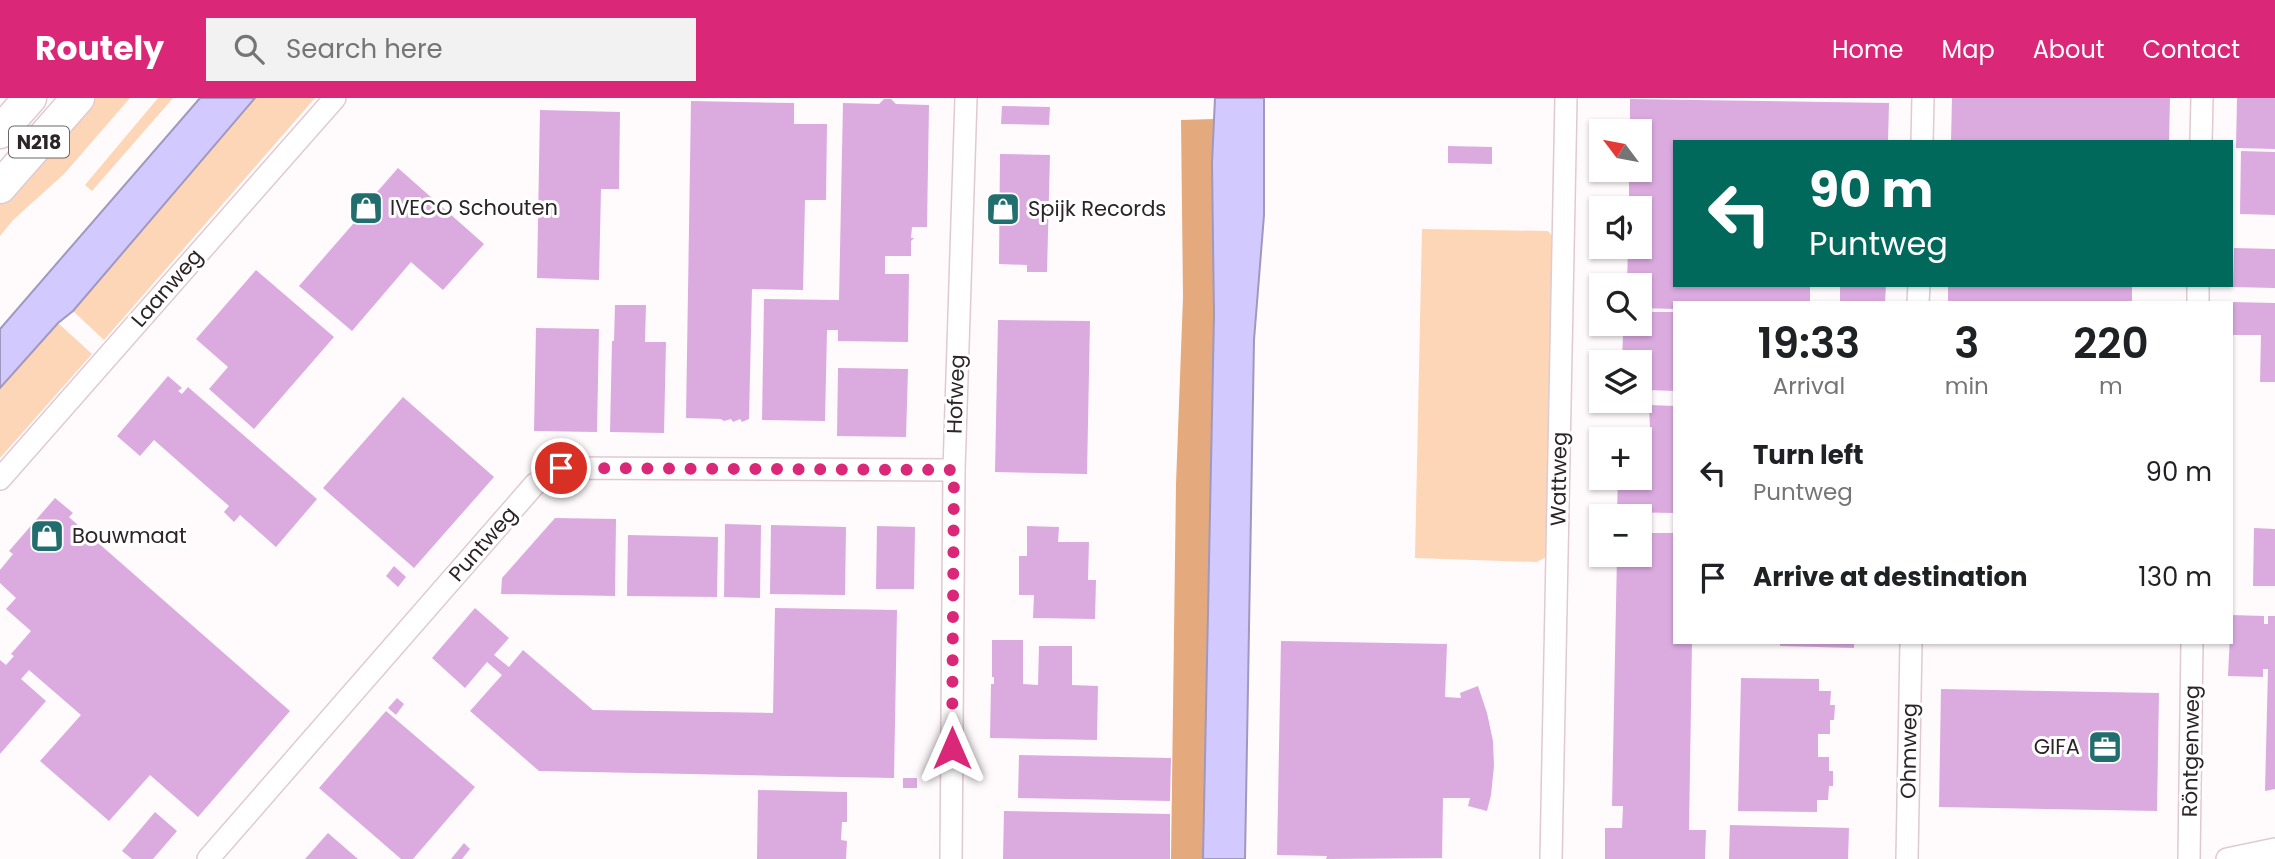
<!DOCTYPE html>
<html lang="en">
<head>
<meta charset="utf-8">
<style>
	body { margin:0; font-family:Poppins,sans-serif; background:#f2f2f2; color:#202124; height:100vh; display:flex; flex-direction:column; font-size:26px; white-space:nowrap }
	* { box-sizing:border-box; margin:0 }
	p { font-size:23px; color:#757577 }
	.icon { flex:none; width:38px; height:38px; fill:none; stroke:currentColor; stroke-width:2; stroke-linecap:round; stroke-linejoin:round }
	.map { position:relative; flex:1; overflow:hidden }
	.details { position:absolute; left:1673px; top:203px; width:560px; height:343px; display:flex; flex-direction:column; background:#fff; border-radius:0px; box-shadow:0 2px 5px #0004 }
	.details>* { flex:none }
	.guide { position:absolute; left:1673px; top:42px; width:560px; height:147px; border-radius:0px; box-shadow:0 2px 5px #0004; background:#00695c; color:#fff; overflow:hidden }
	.needle { width:46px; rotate:302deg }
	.controls { position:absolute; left:1589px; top:21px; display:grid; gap:14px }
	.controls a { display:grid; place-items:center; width:63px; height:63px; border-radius:0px; background:#fff; box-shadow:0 2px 5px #0004; font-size:35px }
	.pin { position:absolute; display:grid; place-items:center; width:60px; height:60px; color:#fff; margin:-30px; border:4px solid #fff; border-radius:50%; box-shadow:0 2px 7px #0007 }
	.me { position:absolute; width:77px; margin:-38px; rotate:0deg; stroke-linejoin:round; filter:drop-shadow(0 0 5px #0008) }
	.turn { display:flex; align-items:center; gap:24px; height:147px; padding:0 21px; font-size:32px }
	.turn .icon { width:91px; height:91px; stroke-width:2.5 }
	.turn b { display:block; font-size:49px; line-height:60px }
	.eta { display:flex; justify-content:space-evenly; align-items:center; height:119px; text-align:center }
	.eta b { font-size:42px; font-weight:600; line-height:49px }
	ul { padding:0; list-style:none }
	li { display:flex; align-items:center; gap:21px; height:105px; padding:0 21px }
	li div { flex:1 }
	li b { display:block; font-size:26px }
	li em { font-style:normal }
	header { display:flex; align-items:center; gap:42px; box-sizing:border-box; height:98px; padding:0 35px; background:#db2777; color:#fff }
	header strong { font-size:33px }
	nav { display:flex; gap:38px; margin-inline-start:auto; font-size:24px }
	.search { width:490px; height:63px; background:#f2f2f2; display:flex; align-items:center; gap:18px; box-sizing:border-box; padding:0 24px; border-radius:0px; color:#757577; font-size:26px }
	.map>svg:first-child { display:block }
	.green { fill:#fdd5b7 }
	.forest { fill:#e4aa7d }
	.water { fill:#d2cafe; stroke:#a098be; stroke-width:2 }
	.building { fill:#dbabe0 }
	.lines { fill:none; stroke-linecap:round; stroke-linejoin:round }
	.minor-casing { stroke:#e0cad1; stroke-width:24 }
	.primary-casing { stroke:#e0cad1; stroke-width:35 }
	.minor { stroke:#fff; stroke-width:21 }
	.primary { stroke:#fff; stroke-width:32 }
	.route { stroke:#db2777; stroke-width:12; stroke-dasharray:0 21.6 }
	.labels { text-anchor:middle; stroke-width:6; stroke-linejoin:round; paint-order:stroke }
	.shield { fill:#fff; stroke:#6b6668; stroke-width:2 }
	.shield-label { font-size:19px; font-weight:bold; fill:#2c2427 }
	.poi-label { font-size:21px; fill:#2c2427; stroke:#fff; text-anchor:start }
	.street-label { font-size:21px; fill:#2c2427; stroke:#fff }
</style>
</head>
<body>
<header>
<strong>Routely</strong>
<div class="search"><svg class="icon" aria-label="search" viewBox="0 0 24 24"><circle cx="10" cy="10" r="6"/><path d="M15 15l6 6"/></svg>Search here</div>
<nav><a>Home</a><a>Map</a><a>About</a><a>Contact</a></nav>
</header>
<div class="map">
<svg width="2275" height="761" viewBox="0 0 2275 761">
	<rect width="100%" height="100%" fill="#fffafc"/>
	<g class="green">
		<polygon points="90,0 130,0 64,76 13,122 0,138 0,103"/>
		<polygon points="158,0 173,0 92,93 85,87"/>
		<polygon points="255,0 315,0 104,242 73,213"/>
		<polygon points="1422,131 1548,133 1552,138 1546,459 1537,464 1415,460"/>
		<polygon points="58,225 92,256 0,360 0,290"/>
	</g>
	<polygon class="forest" points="1214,21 1214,217 1203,761 1171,761 1176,386 1183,199 1181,22"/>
	<g class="water">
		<polygon points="200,0 255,0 73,213 58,225 0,290 0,231"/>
		<polygon points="1215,0 1264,0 1264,117 1254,242 1245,761 1203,761 1214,217 1212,65"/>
	</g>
	<g class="building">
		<polygon points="1952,0 2170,0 2169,44 1951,44"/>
		<polygon points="2237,0 2275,0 2275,51 2236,50"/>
		<polygon points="884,1 891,1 896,6 929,7 927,129 912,129 911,140 914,140 911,143 911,158 885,158 885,176 909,176 908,244 838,243 838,232 827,232 825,323 762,322 764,201 839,202 843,5 879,6"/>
		<polygon points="1630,1 1889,5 1888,44 1675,44 1675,187 1810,187 1810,205 1675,205 1675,211 1640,210 1640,187 1627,187 1628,149 1640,149 1640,110 1629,110 1629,72 1640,72 1640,33 1630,33"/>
		<polygon points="691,3 794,5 794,26 827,26 826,102 805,102 803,192 752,191 749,321 742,324 740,321 733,324 731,321 724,323 721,321 686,320"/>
		<polygon points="1002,8 1050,9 1049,27 1001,26"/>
		<polygon points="540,12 620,14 619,91 601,91 599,182 537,180"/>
		<polygon points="1448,48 1492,49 1492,66 1448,65"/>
		<polygon points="2241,53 2275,54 2275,117 2240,116"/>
		<polygon points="1000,56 1050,57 1047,174 1027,174 1027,167 999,166"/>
		<polygon points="398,70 484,146 443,192 411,164 352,233 299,188 360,118 358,116 362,112 360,106 370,102"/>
		<polygon points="2234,150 2275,151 2275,190 2233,189"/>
		<polygon points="256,172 334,239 254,331 209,291 228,269 196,241"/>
		<polygon points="1840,187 1886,187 1885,205 1840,205"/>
		<rect x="1948" y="187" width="184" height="18"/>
		<polygon points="2232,204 2275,205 2275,284 2260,284 2261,237 2231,237"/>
		<polygon points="615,207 646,207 645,244 666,244 664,335 610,334 612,243 614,243"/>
		<polygon points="1649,214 1675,214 1675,293 1647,292 1647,277 1640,277 1640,264 1622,264 1623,236 1625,236 1625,228 1648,229"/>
		<polygon points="998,222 1090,223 1087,376 995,374"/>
		<polygon points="536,230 599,231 597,334 534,333"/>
		<polygon points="838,270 908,271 906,339 837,338"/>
		<polygon points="168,278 182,290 178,293 182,296 188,289 317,401 276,449 240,417 234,424 224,414 229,408 154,342 140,358 117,338"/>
		<polygon points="403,299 494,379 414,470 323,390"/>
		<polygon points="1649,307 1675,308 1675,415 1617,414 1618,380 1640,380 1640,341 1618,341 1619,329 1650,330"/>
		<polygon points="55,400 73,415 69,419 80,429 290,613 198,719 150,677 109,723 40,663 81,617 29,572 21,581 46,603 0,656 0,562 6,567 14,558 11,556 31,533 6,511 16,500 0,485 0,472 13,456 9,453"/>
		<polygon points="555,420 616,421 615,498 501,496 502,480"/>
		<polygon points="725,426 761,427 760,500 724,499"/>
		<polygon points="771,427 846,429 845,497 770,496"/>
		<polygon points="877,428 915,429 914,491 876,491"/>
		<polygon points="1027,428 1059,429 1058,444 1089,444 1088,482 1096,482 1095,521 1033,520 1034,497 1019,497 1019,458 1027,458"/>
		<polygon points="2254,430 2275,431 2275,488 2253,488"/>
		<polygon points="1640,435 1675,435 1675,544 1692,544 1689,732 1706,732 1705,761 1605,761 1605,730 1622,730 1623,708 1612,708 1617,457 1640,457"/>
		<polygon points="628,437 718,439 717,499 627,498"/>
		<polygon points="394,468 406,479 398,489 386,478"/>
		<polygon points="475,510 509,540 494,557 509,569 523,552 593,612 773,615 775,510 897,512 894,680 539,673 470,613 502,577 487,564 465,590 432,560"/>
		<polygon points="2231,517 2264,518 2264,526 2268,526 2268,518 2275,518 2275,691 2265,693 2268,571 2263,571 2263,579 2228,578"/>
		<polygon points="992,542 1023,542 1023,586 1038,587 1039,548 1072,548 1072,587 1098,588 1097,642 990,640 991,586 994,586 994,579 992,579"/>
		<polygon points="1281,543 1447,546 1445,599 1461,600 1460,595 1478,588 1487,615 1493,643 1494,668 1491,697 1487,713 1468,708 1470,700 1443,700 1442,760 1326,761 1327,758 1277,757"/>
		<polygon points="1780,544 1854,544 1854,550 1780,548"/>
		<polygon points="1741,580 1819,581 1819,593 1831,593 1830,607 1835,607 1834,622 1830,622 1830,636 1818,636 1818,659 1829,659 1829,673 1833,673 1833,688 1829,688 1828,702 1817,702 1817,714 1738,713"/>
		<polygon points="1941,591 2159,595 2157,713 1939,709"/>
		<polygon points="397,600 404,606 396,617 388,610"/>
		<polygon points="386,613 475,689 413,761 401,761 319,690"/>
		<polygon points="1019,657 1171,660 1170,703 1018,700"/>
		<rect x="903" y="680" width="14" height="10"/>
		<polygon points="758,692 847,694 847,724 842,724 841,742 847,743 846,761 757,761"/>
		<polygon points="1004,713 1170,716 1170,761 1003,761"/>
		<polygon points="155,714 177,733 153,761 132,761 122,753"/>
		<polygon points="1730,727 1849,730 1848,761 1729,761"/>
		<polygon points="328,735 358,761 305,761"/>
		<polygon points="464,745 470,751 462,761 451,761"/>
	</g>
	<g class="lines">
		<g class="minor-casing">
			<g id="minor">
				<polyline points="1922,44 1923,0"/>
				<polyline points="2201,44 2202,0"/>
				<polyline points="1918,205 1919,187"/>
				<polyline points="2198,205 2198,187"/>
				<polyline points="0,381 335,0"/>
				<polyline points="208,761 535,386 561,370 954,372"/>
				<polyline points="951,761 954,372 966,0"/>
				<polyline points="1551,761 1566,0"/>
				<polyline points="1907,761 1911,544"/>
				<polyline points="2189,761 2192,544"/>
				<polyline points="2227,761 2275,751"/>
			</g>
		</g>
		<g class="primary-casing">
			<g id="primary">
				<polyline points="0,34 30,0"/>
				<polyline points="0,89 78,0"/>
			</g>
		</g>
		<use href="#minor" class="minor"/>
		<use href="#primary" class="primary"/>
	</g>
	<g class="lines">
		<polyline class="route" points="561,370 954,372 952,650"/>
	</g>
	<defs>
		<g id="shop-square" transform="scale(1.75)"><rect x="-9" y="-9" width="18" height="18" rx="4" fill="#226e6e" stroke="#fff"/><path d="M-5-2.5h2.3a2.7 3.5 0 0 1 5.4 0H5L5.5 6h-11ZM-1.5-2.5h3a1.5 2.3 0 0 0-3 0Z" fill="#fff"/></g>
		<g id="office-square" transform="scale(1.75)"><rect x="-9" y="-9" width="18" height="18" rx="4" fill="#226e6e" stroke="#fff"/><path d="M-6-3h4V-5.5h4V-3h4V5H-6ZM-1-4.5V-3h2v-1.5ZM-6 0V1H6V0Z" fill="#fff"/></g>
	</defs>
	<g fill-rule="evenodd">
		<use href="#shop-square" x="366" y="110"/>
		<use href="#shop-square" x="1003" y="111"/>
		<use href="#shop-square" x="47" y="438"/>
		<use href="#office-square" x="2105" y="649"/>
	</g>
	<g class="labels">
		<rect class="shield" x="9" y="28.5" width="60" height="31" rx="5"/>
		<g class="shield-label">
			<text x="39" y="51">N218</text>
		</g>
		<g class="poi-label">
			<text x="390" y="117">IVECO Schouten</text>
			<text x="1028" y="118">Spijk Records</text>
			<text x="72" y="445">Bouwmaat</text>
			<text x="2080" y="656" text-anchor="end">GIFA</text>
		</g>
		<g class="street-label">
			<text transform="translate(167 190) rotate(-49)" y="7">Laanweg</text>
			<text transform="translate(956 296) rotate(-88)" y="7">Hofweg</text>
			<text transform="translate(1559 381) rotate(-89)" y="7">Wattweg</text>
			<text transform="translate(483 446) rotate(-49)" y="7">Puntweg</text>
			<text transform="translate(1909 653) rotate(-89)" y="7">Ohmweg</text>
			<text transform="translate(2191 653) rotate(-89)" y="7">Röntgenweg</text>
		</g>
	</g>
</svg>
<div class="controls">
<a><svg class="needle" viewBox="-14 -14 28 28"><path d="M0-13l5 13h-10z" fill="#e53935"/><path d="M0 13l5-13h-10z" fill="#757577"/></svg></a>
<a><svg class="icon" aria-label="sound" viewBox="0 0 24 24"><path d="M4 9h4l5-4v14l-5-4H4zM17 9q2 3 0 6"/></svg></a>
<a><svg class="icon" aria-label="search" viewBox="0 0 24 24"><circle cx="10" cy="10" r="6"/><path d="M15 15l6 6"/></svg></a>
<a><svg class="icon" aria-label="layers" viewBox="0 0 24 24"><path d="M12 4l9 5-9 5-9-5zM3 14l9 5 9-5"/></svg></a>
<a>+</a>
<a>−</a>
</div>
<div class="pin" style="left:561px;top:370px;background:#d93025"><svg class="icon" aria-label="arrive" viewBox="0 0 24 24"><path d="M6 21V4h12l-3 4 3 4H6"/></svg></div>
<svg class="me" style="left:952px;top:650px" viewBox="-20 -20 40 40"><path d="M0-17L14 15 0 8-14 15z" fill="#db2777" stroke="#fff" stroke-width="4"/></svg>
<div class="guide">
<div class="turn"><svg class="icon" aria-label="left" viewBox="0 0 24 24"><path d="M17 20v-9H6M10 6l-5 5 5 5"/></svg><div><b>90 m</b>Puntweg</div></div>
</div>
<section class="details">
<div class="eta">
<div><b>19:33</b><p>Arrival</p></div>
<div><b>3</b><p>min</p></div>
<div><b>220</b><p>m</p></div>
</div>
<ul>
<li><svg class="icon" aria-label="left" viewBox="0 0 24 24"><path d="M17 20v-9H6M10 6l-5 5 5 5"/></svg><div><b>Turn left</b><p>Puntweg</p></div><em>90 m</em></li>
<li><svg class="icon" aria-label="arrive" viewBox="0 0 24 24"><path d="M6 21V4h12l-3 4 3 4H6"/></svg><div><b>Arrive at destination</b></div><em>130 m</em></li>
</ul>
</section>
</div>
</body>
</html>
